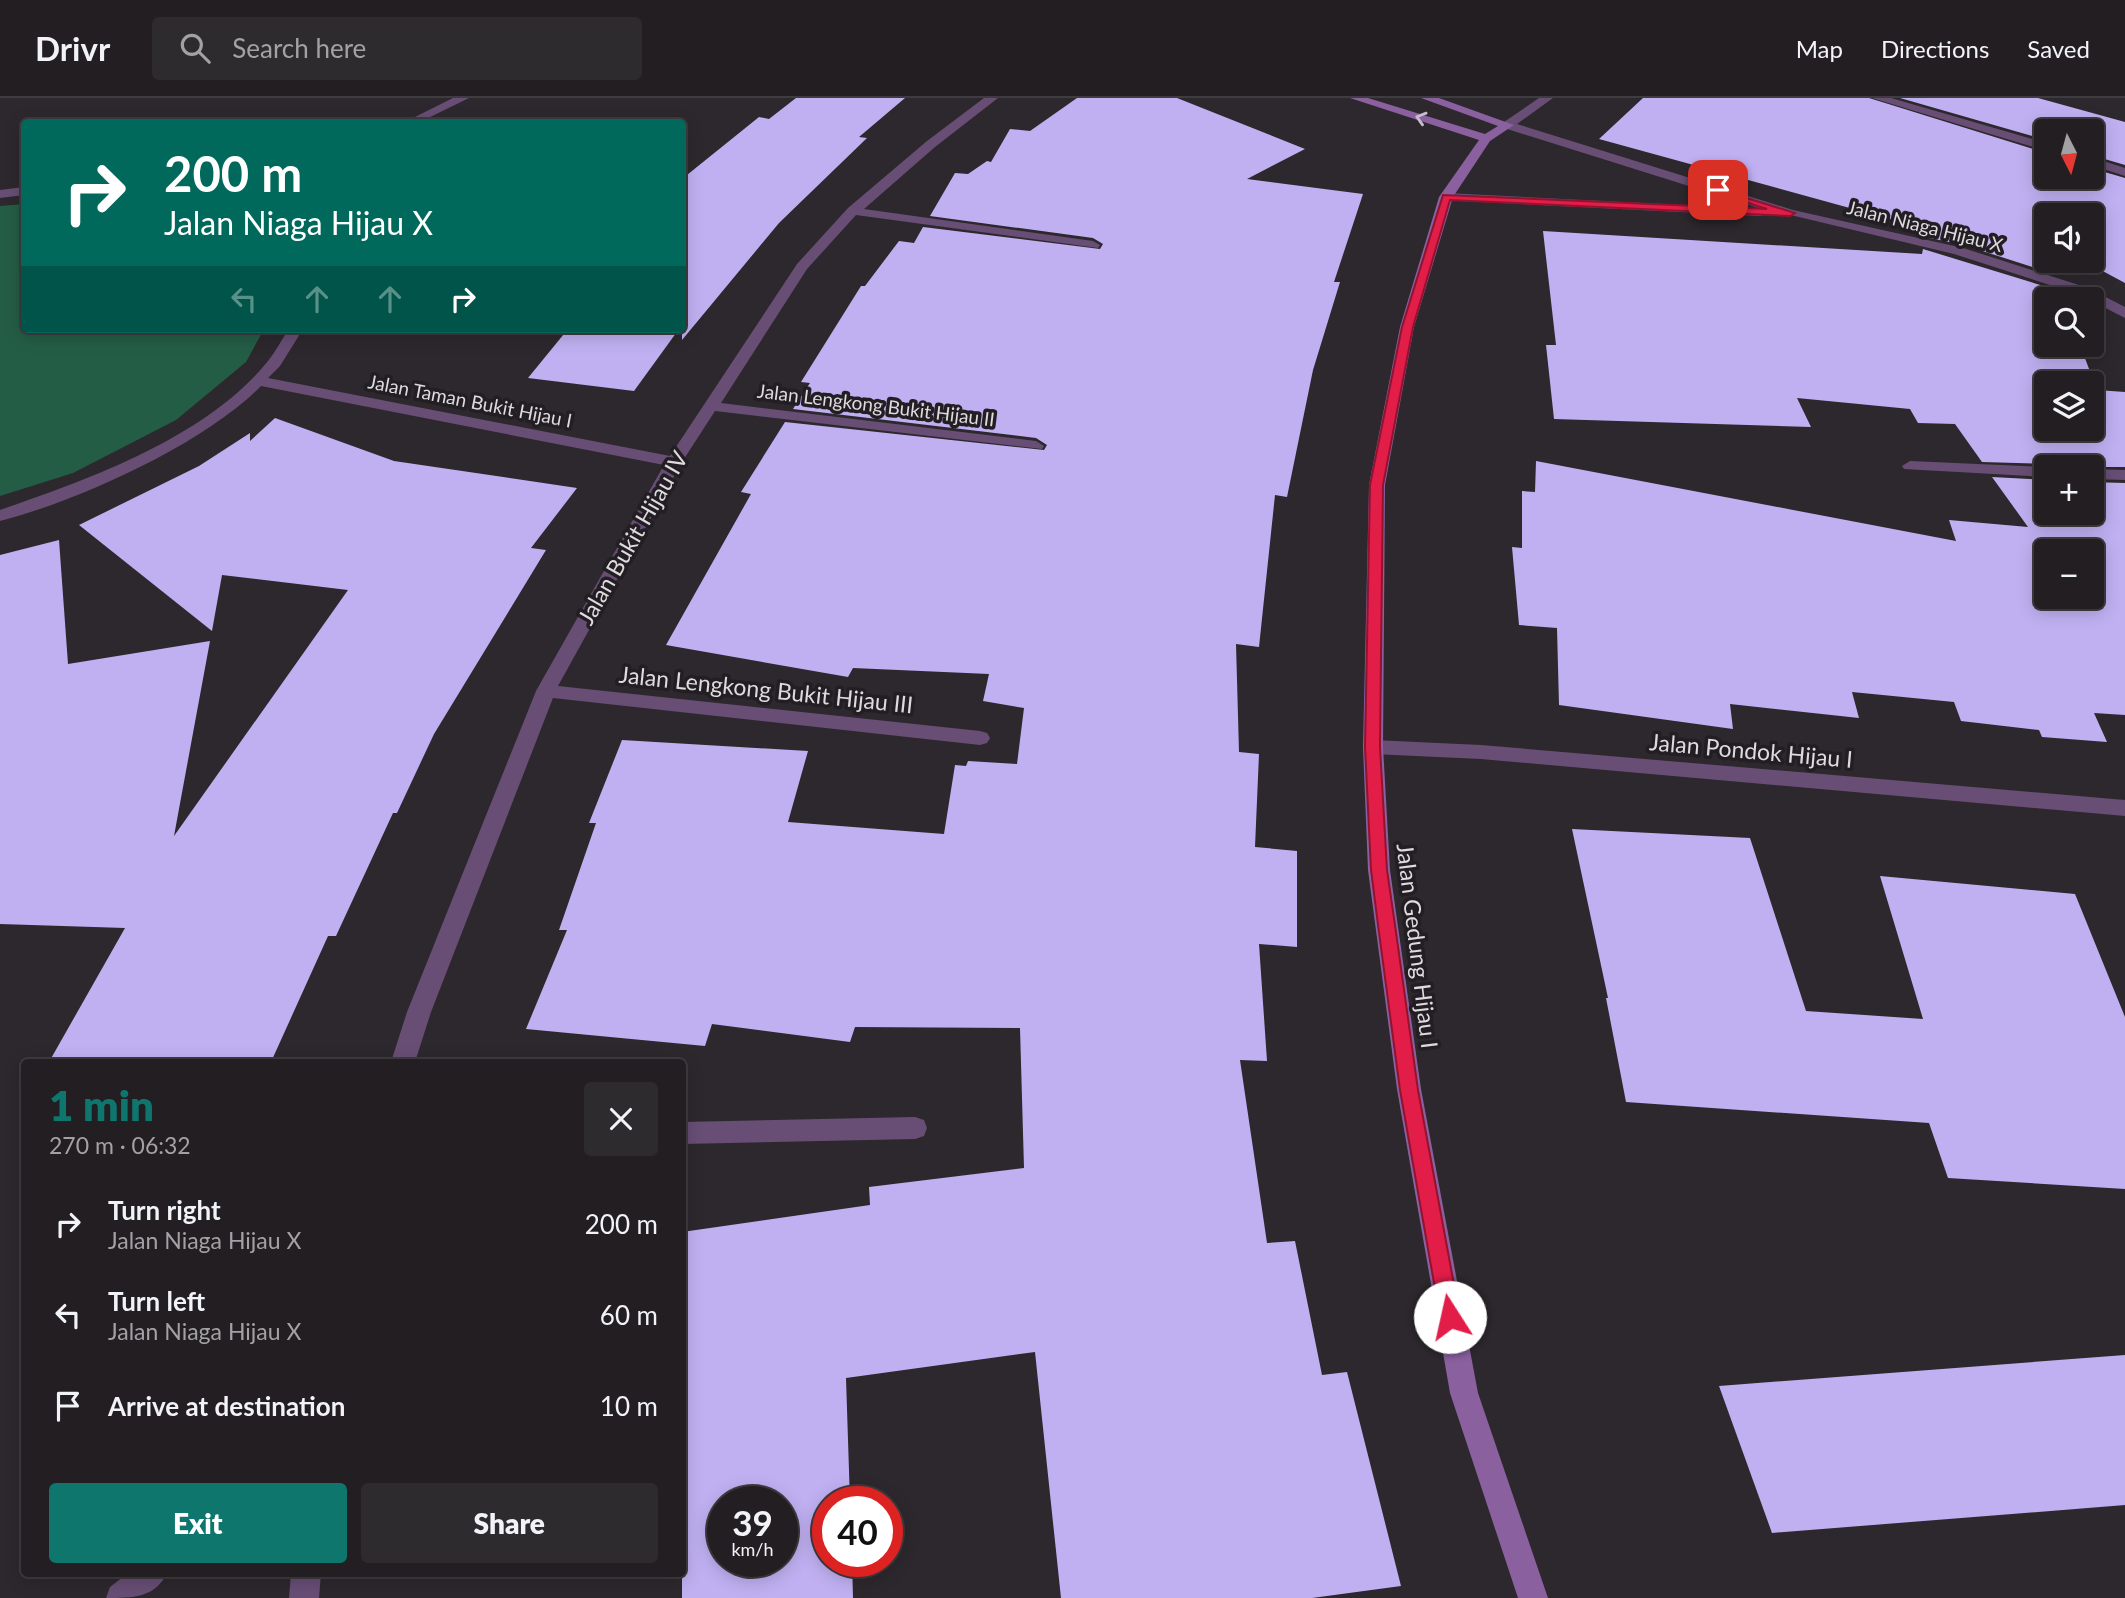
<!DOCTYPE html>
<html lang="en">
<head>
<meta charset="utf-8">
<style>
	body { margin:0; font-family:Lato,sans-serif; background:#2e2b2f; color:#f1f3f6; height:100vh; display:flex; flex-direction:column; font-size:26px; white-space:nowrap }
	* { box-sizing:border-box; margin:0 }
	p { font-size:23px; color:#a2a2a5 }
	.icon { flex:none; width:38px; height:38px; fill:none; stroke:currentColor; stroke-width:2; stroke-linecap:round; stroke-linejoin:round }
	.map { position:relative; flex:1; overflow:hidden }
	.panel { position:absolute; left:21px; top:961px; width:665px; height:518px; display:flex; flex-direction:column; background:#221e22; border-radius:7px; box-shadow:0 4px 18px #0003,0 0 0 2px #3f3c40 }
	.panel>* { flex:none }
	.guide { position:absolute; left:21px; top:21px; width:665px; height:214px; border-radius:7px; box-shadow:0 4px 18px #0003,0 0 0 2px #3f3c40; background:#00695c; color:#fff; overflow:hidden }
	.needle { width:46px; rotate:174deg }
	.buttons { position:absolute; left:2034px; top:21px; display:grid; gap:14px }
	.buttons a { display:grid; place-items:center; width:70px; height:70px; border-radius:7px; background:#221e22; box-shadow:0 4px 18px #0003,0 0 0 2px #3f3c40; font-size:35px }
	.speed { position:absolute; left:707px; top:1388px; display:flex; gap:14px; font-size:35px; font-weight:700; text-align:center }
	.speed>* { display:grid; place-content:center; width:91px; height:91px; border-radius:50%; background:#221e22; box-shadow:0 4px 18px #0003,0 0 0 2px #3f3c40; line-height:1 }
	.speed small { font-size:18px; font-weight:400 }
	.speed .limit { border:10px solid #d22; background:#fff; color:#111 }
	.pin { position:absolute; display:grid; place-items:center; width:60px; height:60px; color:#fff; margin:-30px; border-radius:14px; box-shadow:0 4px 10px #0006 }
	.me { position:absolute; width:77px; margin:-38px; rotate:350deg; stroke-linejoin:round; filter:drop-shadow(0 0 5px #0008) }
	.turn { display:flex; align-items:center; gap:24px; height:147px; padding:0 28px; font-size:32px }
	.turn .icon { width:91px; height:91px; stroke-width:2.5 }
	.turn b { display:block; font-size:49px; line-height:60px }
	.lanes { display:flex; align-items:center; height:66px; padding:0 28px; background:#0003; justify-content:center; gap:35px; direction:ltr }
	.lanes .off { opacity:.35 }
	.round { display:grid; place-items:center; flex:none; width:74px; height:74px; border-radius:7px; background:#2e2b2f }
	.head { display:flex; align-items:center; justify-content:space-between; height:119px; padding:0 28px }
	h1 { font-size:42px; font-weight:800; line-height:52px; color:#0f766e }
	.action { display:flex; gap:14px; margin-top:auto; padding:14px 28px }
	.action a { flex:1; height:80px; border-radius:7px; background:#0f766e; color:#fff; font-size:28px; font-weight:800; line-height:80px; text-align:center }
	.action a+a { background:#2e2b2f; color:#f1f3f6 }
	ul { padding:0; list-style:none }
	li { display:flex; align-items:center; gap:21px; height:91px; padding:0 28px }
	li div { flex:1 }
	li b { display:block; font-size:26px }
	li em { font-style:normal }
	header { display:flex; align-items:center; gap:42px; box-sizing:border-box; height:98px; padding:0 35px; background:#221e22; border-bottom:2px solid #3f3c40 }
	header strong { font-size:33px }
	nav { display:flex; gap:38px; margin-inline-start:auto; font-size:24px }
	.search { width:490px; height:63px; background:#2e2b2f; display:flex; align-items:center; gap:18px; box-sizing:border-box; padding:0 24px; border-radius:7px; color:#a2a2a5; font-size:26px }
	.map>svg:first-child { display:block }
	.green { fill:#245d46 }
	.building { fill:#c0b0f2; fill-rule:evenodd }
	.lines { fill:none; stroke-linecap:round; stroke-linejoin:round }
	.street { fill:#684e75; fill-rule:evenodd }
	.secondary { fill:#8a609f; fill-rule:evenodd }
	.oneway { stroke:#c9bcce }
	.route { fill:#e11d48; stroke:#92132f; stroke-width:2 }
	.labels { text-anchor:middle; stroke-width:7; stroke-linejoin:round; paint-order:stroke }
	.far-street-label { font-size:19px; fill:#dedbde; stroke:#231e23 }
	.street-label { font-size:23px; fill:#dedbde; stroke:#231e23 }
</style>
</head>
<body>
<header>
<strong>Drivr</strong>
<div class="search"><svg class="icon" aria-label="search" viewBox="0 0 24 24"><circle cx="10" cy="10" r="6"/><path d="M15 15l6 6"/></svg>Search here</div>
<nav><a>Map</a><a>Directions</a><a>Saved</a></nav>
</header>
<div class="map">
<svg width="2125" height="1500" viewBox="0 0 2125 1500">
	<rect width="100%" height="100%" fill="#2d282d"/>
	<polygon class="green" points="24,106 24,231 264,231 246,264 176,322 73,375 0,398 0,108"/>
	<g class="building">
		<polygon points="796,0 905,0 859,39 867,40 779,125 682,242 682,81 759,19 769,21"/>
		<path d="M1077 0H1177L1305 51 1247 81 1363 96 1334 184H1340L1313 272 1287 399 1275 397 1259 549 1236 546 1239 654 1259 656 1255 749 1297 753V849L1259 846 1267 963 1240 962 1267 1145 1295 1143 1322 1277 1347 1274 1401 1488 1312 1500H1061L1035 1254 846 1280 850 1404H828V1463H852L853 1500H682V1134L870 1107 869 1089 1024 1070 1020 930 855 929 850 944 712 926 705 948 526 931 567 832H559L596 725H589L622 642 808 653 788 724 944 736 955 667 966 668 968 663 1017 666 1024 610 983 603 989 576 853 570 848 579 666 547 751 396 741 394 785 324 1044 352 1047 347 1036 340 793 311 810 285 801 284 861 188H865L899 143 914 145 923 129 1100 151 1103 146 1093 140 930 118 955 75 968 76 987 63 991 64 1010 31 1030 33ZM723 1404H782V1463H723Z"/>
		<polygon points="1643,0 1869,0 2046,55 2046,79 2091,79 2091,70 2125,80 2125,185 2084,163 2091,163 2091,117 2046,117 2046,142 2040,139 2046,163 2048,163 2054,176 1964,147 1925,139 1926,131 1599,41"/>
		<polygon points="1900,0 2038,0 2125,24 2125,67 2091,57 2091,33 2046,33 2046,42"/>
		<path d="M1543 133 1922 156 1923 151 2060 193 2063 201H2046V247H2080L2097 292 2125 294V369H2050L2047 366 1982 364 1955 326 1918 325 1910 311 1797 300 1811 329 1554 321 1546 247H1556ZM2046 285H2091V331H2046Z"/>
		<polygon points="568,231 679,231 634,293 528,280"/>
		<polygon points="275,320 394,363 577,390 531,450 546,452 434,636 397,715 393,715 336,838 328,838 271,964 49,964 125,830 0,826 0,457 59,442 68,566 210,543 174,738 348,492 222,477 212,533 79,427 199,368 250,335 250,343"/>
		<path d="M1536 363 1956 443 1949 422 2028 429 1992 379 2046 382V415H2091V384L2125 385V617L2094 615 2107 644 2042 639 2039 632 1961 623 1954 604 1852 594 1859 620 1730 606 1733 631 1559 607 1557 530 1519 527 1512 449 1522 450V393L1535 394ZM2046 453H2091V499H2046Z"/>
		<polygon points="1572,731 1750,740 1806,913 1923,921 1880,778 2075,796 2125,919 2125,1091 1948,1080 1929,1025 1626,1004 1606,900 1608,900"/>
		<polygon points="2125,1257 2125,1407 1772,1435 1719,1288"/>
	</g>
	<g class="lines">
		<g class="street">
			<polygon points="453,0 469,0 420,24 405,24"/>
			<path d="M984 0H998L935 49 864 111 1093 143 1100 147 1098 150 856 117 807 171 721 305 1036 343 1044 348 1042 351 715 313 682 364 558 588 980 633 987 635 990 640 987 645 980 647 553 600 431 914 415 964H391L407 914 536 593 664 367 261 288C204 346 78 403 0 423V412C90 381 207 339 268 263 276 253 282 241 289 231H303L280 268 268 280 670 358 797 166 848 110 927 43Z"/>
			<polygon points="1539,0 1553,0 1517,26 1793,112 1963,150 2088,190 2125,209 2125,220 2078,196 1954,156 1765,111 1765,117 1760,118 1441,102 1441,96 1446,95 1762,111 1504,30 1504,24"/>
			<polygon points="1872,0 1891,0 2046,45 2046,53"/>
			<polygon points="2091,59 2125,70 2125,78 2091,67"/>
			<polygon points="24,89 24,97 0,100 0,92"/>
			<polygon points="1910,363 2046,369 2047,369 2046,379 1904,371 1902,368"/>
			<polygon points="2091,371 2125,372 2125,382 2091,381"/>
			<polygon points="1373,642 1481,647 2125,702 2125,718 1481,661 1373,656 1366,654 1363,649 1366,644"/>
			<polygon points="915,1019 924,1022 927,1030 924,1038 915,1041 682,1046 682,1024"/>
			<path d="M128 1475H167C155 1500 132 1500 106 1500L110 1489Z"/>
			<polygon points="291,1475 321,1475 319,1500 289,1500"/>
		</g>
		<polygon class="secondary" points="1350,0 1368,0 1485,36 1498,28 1421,0 1439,0 1514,27 1490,43 1453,99 1414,229 1385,387 1383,649 1390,772 1421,991 1478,1295 1548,1500 1518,1500 1450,1295 1397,991 1368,772 1363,649 1369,387 1400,229 1439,99 1479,42"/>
	</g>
	<defs><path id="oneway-chevron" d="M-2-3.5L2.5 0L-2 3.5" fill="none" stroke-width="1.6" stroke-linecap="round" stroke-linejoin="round" transform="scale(1.75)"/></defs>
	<use class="oneway" href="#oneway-chevron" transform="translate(1421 20) rotate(-163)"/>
	<polygon class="route" points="1714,90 1795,115 1790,118 1450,102 1413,229 1383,387 1380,649 1387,772 1395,827 1418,992 1460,1219 1457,1226 1450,1229 1443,1226 1440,1219 1400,992 1378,827 1371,772 1365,649 1370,387 1402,229 1443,97 1767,111 1714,94"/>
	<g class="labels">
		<g class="far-street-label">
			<text transform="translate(1925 128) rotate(14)" y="7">Jalan Niaga Hijau X</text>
			<text transform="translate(470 303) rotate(11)" y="7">Jalan Taman Bukit Hijau I</text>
			<text transform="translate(876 307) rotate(7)" y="7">Jalan Lengkong Bukit Hijau II</text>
		</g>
		<g class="street-label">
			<text transform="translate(633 440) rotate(-60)" y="8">Jalan Bukit Hijau IV</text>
			<text transform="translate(766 592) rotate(6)" y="8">Jalan Lengkong Bukit Hijau III</text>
			<text transform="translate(1751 653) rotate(5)" y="8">Jalan Pondok Hijau I</text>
			<text transform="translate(1417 848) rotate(83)" y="8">Jalan Gedung Hijau I</text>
		</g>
	</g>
</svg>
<div class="buttons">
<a><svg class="needle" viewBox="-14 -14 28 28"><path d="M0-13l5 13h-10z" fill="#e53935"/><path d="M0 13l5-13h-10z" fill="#a2a2a5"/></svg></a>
<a><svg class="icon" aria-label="sound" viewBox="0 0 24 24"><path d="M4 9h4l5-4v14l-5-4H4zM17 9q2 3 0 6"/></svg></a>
<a><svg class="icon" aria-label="search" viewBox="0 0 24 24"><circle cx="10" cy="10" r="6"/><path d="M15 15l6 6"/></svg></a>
<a><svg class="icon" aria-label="layers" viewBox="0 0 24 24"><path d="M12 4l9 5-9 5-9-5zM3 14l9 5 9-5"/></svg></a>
<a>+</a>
<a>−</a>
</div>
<div class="speed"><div>39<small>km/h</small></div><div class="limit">40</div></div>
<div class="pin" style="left:1718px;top:92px;background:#d93025"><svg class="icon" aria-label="arrive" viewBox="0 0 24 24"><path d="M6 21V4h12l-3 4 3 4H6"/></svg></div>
<svg class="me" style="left:1450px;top:1219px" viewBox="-20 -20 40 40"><circle r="19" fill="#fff"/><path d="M0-13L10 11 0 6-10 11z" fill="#e11d48"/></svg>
<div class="guide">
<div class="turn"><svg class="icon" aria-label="right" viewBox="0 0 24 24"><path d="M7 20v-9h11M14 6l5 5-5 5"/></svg><div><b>200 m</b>Jalan Niaga Hijau X</div></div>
<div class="lanes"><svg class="icon off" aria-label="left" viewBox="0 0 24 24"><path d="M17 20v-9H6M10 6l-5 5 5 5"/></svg><svg class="icon off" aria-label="ahead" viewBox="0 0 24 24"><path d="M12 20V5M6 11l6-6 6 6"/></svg><svg class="icon off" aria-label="ahead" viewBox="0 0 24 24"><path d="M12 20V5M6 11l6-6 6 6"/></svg><svg class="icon" aria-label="right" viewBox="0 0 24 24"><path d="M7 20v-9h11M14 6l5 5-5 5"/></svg></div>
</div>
<section class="panel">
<div class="head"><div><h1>1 min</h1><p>270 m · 06:32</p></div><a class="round"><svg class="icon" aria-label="close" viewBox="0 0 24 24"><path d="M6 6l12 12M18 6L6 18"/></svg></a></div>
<ul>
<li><svg class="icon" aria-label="right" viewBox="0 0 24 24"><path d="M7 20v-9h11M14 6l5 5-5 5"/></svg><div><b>Turn right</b><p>Jalan Niaga Hijau X</p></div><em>200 m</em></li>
<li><svg class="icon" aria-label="left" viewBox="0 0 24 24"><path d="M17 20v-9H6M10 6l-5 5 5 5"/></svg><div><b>Turn left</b><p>Jalan Niaga Hijau X</p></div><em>60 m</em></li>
<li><svg class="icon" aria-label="arrive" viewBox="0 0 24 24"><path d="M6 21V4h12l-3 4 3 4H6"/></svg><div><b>Arrive at destination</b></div><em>10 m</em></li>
</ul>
<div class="action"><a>Exit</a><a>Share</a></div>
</section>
</div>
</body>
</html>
